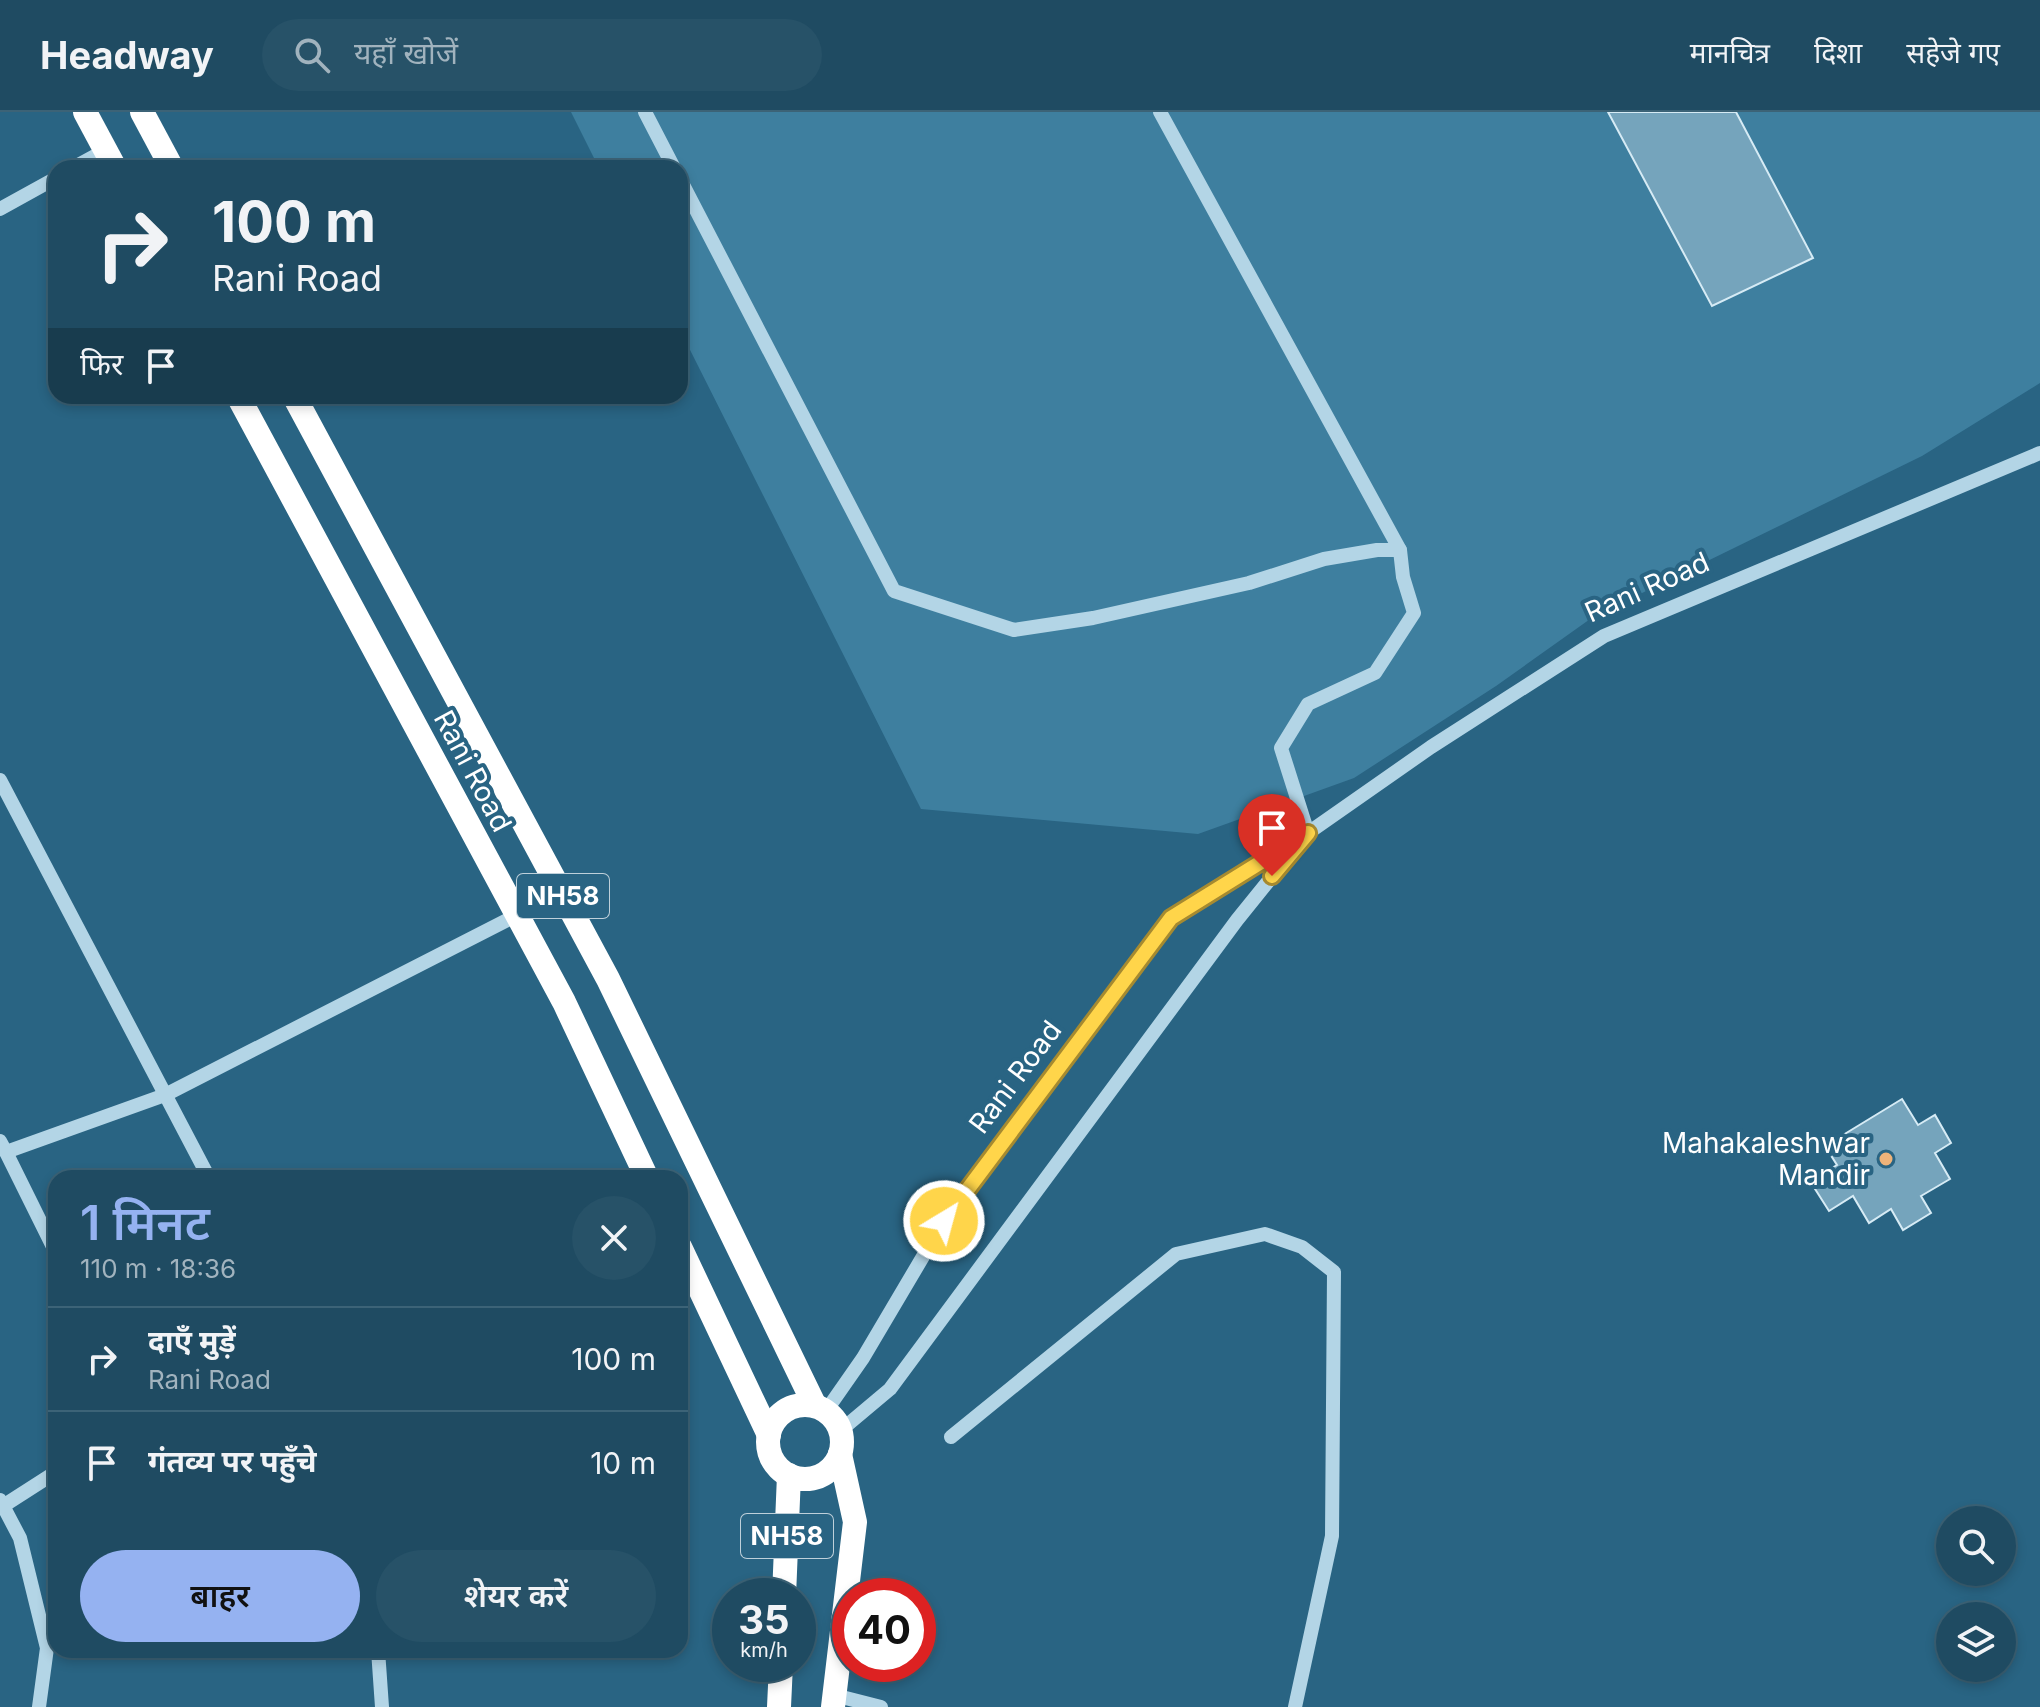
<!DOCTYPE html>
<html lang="hi">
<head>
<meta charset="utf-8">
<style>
	body { margin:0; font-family:Inter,"Noto Sans Devanagari",sans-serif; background:#275268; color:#f1f3f6; height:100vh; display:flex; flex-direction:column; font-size:30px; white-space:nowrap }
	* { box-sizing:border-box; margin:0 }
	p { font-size:26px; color:#a1b3be }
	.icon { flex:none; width:44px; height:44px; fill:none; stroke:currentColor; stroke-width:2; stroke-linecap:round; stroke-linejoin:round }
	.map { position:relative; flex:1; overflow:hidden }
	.panel { position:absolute; left:48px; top:1058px; width:640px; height:488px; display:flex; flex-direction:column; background:#1f4b62; border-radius:24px; box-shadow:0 4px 12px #0003,0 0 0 2px #3c6377 }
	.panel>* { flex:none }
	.hud { position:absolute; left:48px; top:48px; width:640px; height:244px; border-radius:24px; box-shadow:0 4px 12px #0003,0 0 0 2px #3c6377; background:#1f4b62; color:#f1f3f6; overflow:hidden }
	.buttons { position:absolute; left:1936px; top:1394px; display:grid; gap:16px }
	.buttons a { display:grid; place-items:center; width:80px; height:80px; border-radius:50%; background:#1f4b62; box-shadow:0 4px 12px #0003,0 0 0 2px #3c6377; font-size:40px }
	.speed { position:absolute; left:712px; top:1466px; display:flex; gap:16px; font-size:40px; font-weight:700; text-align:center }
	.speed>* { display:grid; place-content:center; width:104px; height:104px; border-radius:50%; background:#1f4b62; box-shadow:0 4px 12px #0003,0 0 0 2px #3c6377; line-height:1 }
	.speed small { font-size:20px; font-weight:400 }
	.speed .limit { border:12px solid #d22; background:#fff; color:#111 }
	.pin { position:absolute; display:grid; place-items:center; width:68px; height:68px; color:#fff; margin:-82px -34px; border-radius:50% 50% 50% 0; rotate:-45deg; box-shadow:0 0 8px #0007 }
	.pin .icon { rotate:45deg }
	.me { position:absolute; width:88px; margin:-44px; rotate:37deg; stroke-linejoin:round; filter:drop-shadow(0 0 6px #0008) }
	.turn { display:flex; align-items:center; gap:28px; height:168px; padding:0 32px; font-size:36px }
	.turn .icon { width:104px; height:104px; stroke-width:2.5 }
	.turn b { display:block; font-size:56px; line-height:68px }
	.then { display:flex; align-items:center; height:76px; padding:0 32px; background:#0003; gap:16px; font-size:30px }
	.round { display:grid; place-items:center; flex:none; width:84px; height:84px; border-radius:42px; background:#275268 }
	.head { display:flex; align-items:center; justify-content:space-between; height:136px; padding:0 32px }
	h1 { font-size:48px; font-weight:600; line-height:60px; color:#95b2f1 }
	.button { display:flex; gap:16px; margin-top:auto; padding:16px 32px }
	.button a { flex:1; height:92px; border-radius:48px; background:#95b2f1; color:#111; font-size:32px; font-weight:600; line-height:92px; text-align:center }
	.button a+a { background:#275268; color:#f1f3f6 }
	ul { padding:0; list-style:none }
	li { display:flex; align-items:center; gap:24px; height:104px; padding:0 32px; border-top:2px solid #3c6377 }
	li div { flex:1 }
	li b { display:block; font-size:30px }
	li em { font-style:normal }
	header { display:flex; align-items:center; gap:48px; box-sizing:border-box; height:112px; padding:0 40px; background:#1f4b62; border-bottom:2px solid #3c6377 }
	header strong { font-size:38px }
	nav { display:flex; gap:44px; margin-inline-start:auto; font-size:28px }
	.search { width:560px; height:72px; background:#275268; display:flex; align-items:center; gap:20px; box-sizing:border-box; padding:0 28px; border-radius:44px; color:#a1b3be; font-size:30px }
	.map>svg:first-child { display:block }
	.green { fill:#3e7f9f }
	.building { fill:#75a4bc; stroke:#d6ebf5; stroke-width:2 }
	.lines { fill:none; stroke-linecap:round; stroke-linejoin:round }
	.minor { stroke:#b3d5e6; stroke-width:14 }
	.highway { stroke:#fff; stroke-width:24 }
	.route-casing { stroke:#a68a30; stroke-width:20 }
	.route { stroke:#ffd54a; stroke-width:14 }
	.poi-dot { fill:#edb37a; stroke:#296483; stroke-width:3 }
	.labels { text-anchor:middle; stroke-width:8; stroke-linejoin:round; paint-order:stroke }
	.shield { fill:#296483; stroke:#bfd0da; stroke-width:2 }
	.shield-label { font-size:26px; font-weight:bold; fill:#fff }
	.street-label { font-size:28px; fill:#fff; stroke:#296483 }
	.poi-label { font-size:28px; fill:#fff; stroke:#296483; text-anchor:end }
</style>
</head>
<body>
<header>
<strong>Headway</strong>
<div class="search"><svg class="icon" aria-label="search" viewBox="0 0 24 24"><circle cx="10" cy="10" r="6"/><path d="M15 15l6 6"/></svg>यहाँ खोजें</div>
<nav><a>मानचित्र</a><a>दिशा</a><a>सहेजे गए</a></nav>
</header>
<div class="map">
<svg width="2040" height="1595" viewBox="0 0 2040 1595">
	<rect width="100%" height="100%" fill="#296483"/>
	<polygon class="green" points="571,0 2040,0 2040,271 1922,344 1593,505 1496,574 1354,666 1198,722 921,697 680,218 680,56 599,56"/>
	<g class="building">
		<polygon points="1608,0 1736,0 1813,146 1712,194"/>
		<polygon points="1902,987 1918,1013 1935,1003 1951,1031 1935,1041 1950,1067 1921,1084 1931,1101 1903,1118 1891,1097 1869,1111 1853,1084 1829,1099 1810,1069 1837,1053 1825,1034"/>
	</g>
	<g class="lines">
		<g class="minor">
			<polyline points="645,0 674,56"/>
			<polyline points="1160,0 1400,438 1403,465 1414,501 1375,561 1308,592 1281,636 1308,721"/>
			<polyline points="73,56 106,38"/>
			<polyline points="680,67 894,479 1014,518 1093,506 1249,471 1324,447 1377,438 1400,438"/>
			<polyline points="0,97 56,66"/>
			<polyline points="0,668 209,1066"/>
			<polyline points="0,1029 6,1040 165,983 517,803"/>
			<polyline points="6,1040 56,1141"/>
			<polyline points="826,1299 863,1246 944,1109 1171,806 1308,721 1431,635 1604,524 2040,341"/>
			<polyline points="840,1319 890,1277 1237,808 1300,730"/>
			<polyline points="951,1325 1176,1142 1265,1122 1302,1135 1334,1160 1332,1424 1295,1595"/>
			<polyline points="0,1388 20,1426 47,1536 39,1595"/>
			<polyline points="3,1394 56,1360"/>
			<polyline points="378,1538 382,1595"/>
			<polyline points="834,1583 881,1595"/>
		</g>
		<g class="highway">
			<polyline points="85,0 115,56"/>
			<polyline points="142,0 172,56"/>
			<polyline points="238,284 564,890 647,1066"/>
			<polyline points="294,284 608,867 815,1294"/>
			<polyline points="680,1135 769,1323"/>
			<circle cx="805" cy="1330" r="37"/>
			<polyline points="784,1484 789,1363"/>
			<polyline points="779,1595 781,1552"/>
			<polyline points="833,1595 855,1410 840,1342"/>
		</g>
	</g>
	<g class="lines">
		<g class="route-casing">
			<polyline id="route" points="944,1109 1171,806 1308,721 1272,764"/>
		</g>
		<use href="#route" class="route"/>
	</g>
	<circle class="poi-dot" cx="1886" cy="1047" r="8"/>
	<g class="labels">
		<g class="shield">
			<rect x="517" y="762" width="92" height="44" rx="6"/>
			<rect x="741" y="1402" width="92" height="44" rx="6"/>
		</g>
		<g class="shield-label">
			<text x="563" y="793">NH58</text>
			<text x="787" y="1433">NH58</text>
		</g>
		<g class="street-label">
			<text transform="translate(1647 475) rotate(-24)" y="10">Rani Road</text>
			<text transform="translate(473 659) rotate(62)" y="10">Rani Road</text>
			<text transform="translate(1015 965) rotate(-53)" y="10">Rani Road</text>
		</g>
		<g class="poi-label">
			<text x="1870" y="1041">Mahakaleshwar<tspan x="1870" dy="32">Mandir</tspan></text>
		</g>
	</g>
</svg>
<div class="buttons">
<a><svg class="icon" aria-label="search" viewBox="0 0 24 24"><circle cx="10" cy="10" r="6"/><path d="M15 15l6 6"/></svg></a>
<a><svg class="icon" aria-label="layers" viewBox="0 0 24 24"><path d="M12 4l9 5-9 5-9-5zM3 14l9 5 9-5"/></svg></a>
</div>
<div class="speed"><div>35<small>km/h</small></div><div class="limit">40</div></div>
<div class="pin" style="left:1272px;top:764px;background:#d93025"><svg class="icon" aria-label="arrive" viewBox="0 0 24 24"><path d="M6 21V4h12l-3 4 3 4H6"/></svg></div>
<svg class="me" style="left:944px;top:1109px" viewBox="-20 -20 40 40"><circle r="17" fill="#ffd54a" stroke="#fff" stroke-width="3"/><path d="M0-11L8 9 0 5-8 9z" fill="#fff"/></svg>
<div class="hud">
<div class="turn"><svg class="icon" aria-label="right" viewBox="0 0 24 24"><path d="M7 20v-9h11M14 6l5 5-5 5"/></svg><div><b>100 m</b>Rani Road</div></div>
<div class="then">फिर<svg class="icon" aria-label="arrive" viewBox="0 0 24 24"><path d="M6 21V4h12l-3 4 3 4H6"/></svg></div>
</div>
<section class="panel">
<div class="head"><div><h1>1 मिनट</h1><p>110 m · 18:36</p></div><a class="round"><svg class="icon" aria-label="close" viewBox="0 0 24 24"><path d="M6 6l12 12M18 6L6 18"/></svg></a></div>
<ul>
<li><svg class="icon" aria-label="right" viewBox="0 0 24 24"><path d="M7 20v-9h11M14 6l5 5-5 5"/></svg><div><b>दाएँ मुड़ें</b><p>Rani Road</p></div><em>100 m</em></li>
<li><svg class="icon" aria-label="arrive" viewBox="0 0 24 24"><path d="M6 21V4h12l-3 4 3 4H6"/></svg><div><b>गंतव्य पर पहुँचे</b></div><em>10 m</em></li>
</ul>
<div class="button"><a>बाहर</a><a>शेयर करें</a></div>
</section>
</div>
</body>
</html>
